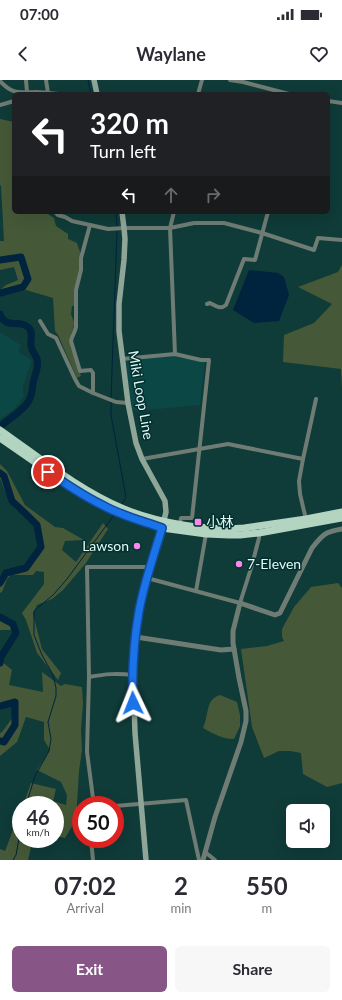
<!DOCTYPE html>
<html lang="en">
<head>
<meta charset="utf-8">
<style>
	body { margin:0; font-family:Lato,"Noto Sans JP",sans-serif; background:#f7f7f7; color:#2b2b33; height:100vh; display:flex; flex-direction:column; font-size:15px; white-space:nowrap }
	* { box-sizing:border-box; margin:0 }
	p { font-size:13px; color:#7c7c81 }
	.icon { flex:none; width:22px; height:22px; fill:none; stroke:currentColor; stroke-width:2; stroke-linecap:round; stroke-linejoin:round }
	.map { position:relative; height:780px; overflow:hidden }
	.details { display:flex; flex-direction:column; background:#fff; flex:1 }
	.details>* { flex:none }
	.hud { position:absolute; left:12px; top:12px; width:318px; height:122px; border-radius:6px; box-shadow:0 4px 16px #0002; background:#202124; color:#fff; overflow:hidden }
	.tools { position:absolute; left:286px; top:724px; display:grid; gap:8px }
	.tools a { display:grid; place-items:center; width:44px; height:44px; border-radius:6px; background:#fff; box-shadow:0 4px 16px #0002; font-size:20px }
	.speed { position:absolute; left:12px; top:716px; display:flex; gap:8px; font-size:20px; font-weight:700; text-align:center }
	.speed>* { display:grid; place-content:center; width:52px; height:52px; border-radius:50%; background:#fff; box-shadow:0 4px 16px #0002; line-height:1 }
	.speed small { font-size:10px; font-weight:400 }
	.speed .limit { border:6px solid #d22; background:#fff; color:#111 }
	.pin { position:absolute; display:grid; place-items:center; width:34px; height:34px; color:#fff; margin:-17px; border:2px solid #fff; border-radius:50%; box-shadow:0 1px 4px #0007 }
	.me { position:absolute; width:44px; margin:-22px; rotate:358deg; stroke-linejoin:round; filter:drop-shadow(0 0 3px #0008) }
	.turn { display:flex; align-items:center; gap:14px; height:84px; padding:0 12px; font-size:18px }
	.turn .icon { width:52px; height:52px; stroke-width:2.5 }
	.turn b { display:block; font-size:28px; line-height:34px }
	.lanes { display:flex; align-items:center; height:38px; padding:0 12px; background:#0003; justify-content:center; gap:20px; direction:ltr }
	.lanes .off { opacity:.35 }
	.eta { display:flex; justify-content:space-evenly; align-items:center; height:68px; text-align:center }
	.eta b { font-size:24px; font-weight:700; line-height:28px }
	.primary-button { display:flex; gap:8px; margin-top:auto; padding:8px 12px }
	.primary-button a { flex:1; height:46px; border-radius:6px; background:#875586; color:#fff; font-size:16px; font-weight:700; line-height:46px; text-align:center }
	.primary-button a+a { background:#f7f7f7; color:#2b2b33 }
	.status { display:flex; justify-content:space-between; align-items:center; height:28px; padding:0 20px; background:#fff; direction:ltr }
	.status svg { height:11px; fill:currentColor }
	header { display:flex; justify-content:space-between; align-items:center; height:52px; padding:0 12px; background:#fff; font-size:18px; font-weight:700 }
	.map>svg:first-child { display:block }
	.built { fill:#0b4744 }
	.green { fill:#455938 }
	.water { fill:#00233e }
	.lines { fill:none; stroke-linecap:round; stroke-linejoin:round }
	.stream { stroke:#00233e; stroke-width:1 }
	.river { stroke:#00233e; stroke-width:7 }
	.minor { stroke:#6e7c74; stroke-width:4 }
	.tertiary { stroke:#6e7c74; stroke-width:5 }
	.secondary { stroke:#8ea598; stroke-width:5.5 }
	.trunk { stroke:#b2d4c1; stroke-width:7 }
	.route-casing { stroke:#114b97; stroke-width:10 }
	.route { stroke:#1a73e8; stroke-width:7 }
	.poi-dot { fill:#f788ec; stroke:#02302e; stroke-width:1.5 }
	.labels { text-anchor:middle; stroke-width:3; stroke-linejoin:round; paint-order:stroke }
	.street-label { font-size:14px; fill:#e3f9f7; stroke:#02302e }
	.poi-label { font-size:14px; fill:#e3f9f7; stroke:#02302e; text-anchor:start }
</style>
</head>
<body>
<div class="status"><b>07:00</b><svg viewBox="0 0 49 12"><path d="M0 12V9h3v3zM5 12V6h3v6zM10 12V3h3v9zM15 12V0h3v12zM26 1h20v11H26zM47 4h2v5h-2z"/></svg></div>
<header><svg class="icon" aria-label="back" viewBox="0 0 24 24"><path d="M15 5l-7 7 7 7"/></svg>Waylane<svg class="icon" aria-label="heart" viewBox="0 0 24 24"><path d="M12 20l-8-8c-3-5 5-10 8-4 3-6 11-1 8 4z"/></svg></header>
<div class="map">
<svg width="342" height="780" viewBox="0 0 342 780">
	<rect width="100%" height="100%" fill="#0f3b38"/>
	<g class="built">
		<polygon points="0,252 21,265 18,272 32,280 23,306 24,317 14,329 0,339"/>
		<polygon points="171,275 205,281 200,325 137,331 132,330 125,281"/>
	</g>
	<g class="green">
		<polygon points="0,39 14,42 14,132 45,132 54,138 56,146 68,154 68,159 77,163 80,172 80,190 74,226 72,226 71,234 74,242 74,245 70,259 81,296 77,298 58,255 55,251 53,218 26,210 0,216 0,210 6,205 18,200 14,187 0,190 0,161 4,161 1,106 0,105"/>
		<polygon points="342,185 342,309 341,289 283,282 284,255 314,243 332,224 298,207 338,192"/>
		<polygon points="0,384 7,391 25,425 55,447 63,448 84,460 65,461 62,470 76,482 103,443 108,449 86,483 63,510 52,519 37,525 33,534 42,569 61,593 58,600 37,573 26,540 22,533 44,504 44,492 36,491 33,495 11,495 7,499 2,512 0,513 0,496 6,490 24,490 32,483 40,471 36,442 30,434 16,430 9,421 0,398"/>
		<polygon points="338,503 342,508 342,703 327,707 303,694 301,673 290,671 279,671 264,678 252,647 241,569 267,566 284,561 282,557 282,549 294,527 311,507"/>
		<path d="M0 538C3 542 9 543 11 548L10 550H0Z"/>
		<polygon points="0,580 12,590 9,605 43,612 42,592 61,606 65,604 82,607 83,623 81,650 82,670 79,691 76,740 65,758 55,756 55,725 23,725 31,703 56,709 53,721 66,725 67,715 61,702 37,690 50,670 44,660 44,642 26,637 17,662 0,676 0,653 2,652 13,637 14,620 0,625"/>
		<path d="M220 615 237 622 240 635V646L234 659C222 659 214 654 203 648 204 644 206 641 206 638 209 627 208 619 220 615Z"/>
		<polygon points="21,729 21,759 33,759 28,780 0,780 0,769 5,771"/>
	</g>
	<polygon class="water" points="249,190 278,193 284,197 289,215 279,241 254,243 233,230"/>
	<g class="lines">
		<g class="stream">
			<polyline points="88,0 91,14"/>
			<polyline points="116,132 117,147"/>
			<polyline points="111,319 117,151"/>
			<polyline points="111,322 111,335 126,417 122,424"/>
			<polyline points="26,725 35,696 49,671 51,659 48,642 56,616 56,608 53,595 42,575 34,555 34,531 53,515 67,499 114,435"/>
			<polyline points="13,780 16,775 21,748"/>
		</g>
		<g class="river">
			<polyline points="0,180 21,177 28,199 23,207 0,213"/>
			<path d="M0 234C6 250 19 239 28 247 34 252 30 259 31 265 31 270 35 274 37 279 39 285 36 293 34 299 32 305 33 312 30 318 27 328 10 338 2 345"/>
			<polyline points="0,393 4,396 12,421 25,433 37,445 41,467 26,488 6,493 0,503"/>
			<polyline points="0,537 13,544 16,553 1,577 0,583"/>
			<polyline points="0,626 15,622 15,645 4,662 0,661"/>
		</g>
		<g class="minor">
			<polyline points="26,0 27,12"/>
			<polyline points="46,0 48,13"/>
			<polyline points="230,0 243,2 289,14"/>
			<path d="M0 1C13 15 19 12 36 12 43 12 51 13 59 14"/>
			<polyline points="198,14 202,0"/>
			<polyline points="328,21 342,23"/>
			<polyline points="0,25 14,21"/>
			<polyline points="55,132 58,135 65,137 72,141 108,149 124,148 170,148 194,143 224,143 262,153 314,170 318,158 342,160"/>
			<polyline points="174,132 170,148 175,274"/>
			<path d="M90 145 81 178V190L76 210V247C75 252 72 256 71 261L80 291 91 290 93 293V313"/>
			<path d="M207 224 210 223C216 226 220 230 226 225L244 179 255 180 268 132"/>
			<polyline points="40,241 48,254 56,258 75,299 79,306 93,313 116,322 128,323"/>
			<polyline points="122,279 175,274 201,280 209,280 192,438 181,438 180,444"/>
			<polyline points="142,379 228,364 303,379"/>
			<polyline points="306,439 304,431 300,414 299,401 303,379 316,319"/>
			<polyline points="147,498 240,523 252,485 259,458 259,452"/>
			<polyline points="196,511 206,454"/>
			<path d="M89 597C106 594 116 593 133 595"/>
			<polyline points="92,725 93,718 87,672 89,597 87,487 150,487"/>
			<polyline points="115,726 186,720 199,780"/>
			<polyline points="91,759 93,780"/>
			<polyline points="205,772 215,780"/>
		</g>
		<g class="tertiary">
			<polyline points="136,557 221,570 234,569"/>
			<path d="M203 780 215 737 241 662 246 641V631L239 598 233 563V551L240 523 275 535 280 533 312 468C323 454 325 452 342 449"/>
		</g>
		<g class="secondary">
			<polyline points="94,0 97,14"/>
			<polyline points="122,132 124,148 125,159 124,180 119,224 119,251 128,323 136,363 142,379 165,421 166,432 162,448 147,498 139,530 133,595 135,653 146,780"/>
		</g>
		<g class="trunk">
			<path d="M0 350C40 378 79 410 124 429 158 443 207 451 244 448L306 439 342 432"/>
			<polyline points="0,358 71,407 103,426 123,435 162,448 206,454 229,455 240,455 259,453 342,438"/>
		</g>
	</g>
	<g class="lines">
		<g class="route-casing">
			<path id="route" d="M48 392C66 404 84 417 104 426 122 436 142 441 162 448 154 475 144 503 139 531 134 559 132 594 133 623"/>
		</g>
		<use href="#route" class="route"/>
	</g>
	<g class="poi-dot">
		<rect x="194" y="438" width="8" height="8" rx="2"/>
		<circle cx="137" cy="466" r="4"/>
		<circle cx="239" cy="484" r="4"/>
	</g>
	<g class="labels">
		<g class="street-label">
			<text transform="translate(141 315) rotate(80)" y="5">Miki Loop Line</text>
		</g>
		<g class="poi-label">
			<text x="206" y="447">小林</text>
			<text x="129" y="471" text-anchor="end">Lawson</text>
			<text x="247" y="489">7-Eleven</text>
		</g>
	</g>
</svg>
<div class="tools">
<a><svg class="icon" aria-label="sound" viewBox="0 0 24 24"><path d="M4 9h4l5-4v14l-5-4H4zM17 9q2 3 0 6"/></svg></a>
</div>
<div class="speed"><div>46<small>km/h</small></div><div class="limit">50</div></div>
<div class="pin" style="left:48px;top:392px;background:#d93025"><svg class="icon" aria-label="arrive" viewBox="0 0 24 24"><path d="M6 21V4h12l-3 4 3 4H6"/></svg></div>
<svg class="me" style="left:133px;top:623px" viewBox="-20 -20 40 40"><path d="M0-17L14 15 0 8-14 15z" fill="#1a73e8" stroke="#fff" stroke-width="4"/></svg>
<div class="hud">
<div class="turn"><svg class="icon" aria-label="left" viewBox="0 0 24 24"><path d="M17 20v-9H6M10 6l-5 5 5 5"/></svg><div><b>320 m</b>Turn left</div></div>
<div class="lanes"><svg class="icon" aria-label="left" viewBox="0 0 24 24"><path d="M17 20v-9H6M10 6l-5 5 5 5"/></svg><svg class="icon off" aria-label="ahead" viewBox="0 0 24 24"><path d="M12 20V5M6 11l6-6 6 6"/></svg><svg class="icon off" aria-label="right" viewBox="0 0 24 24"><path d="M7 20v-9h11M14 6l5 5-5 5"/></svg></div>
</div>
</div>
<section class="details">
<div class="eta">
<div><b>07:02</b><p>Arrival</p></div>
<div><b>2</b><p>min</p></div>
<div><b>550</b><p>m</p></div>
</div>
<div class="primary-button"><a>Exit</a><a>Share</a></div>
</section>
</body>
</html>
